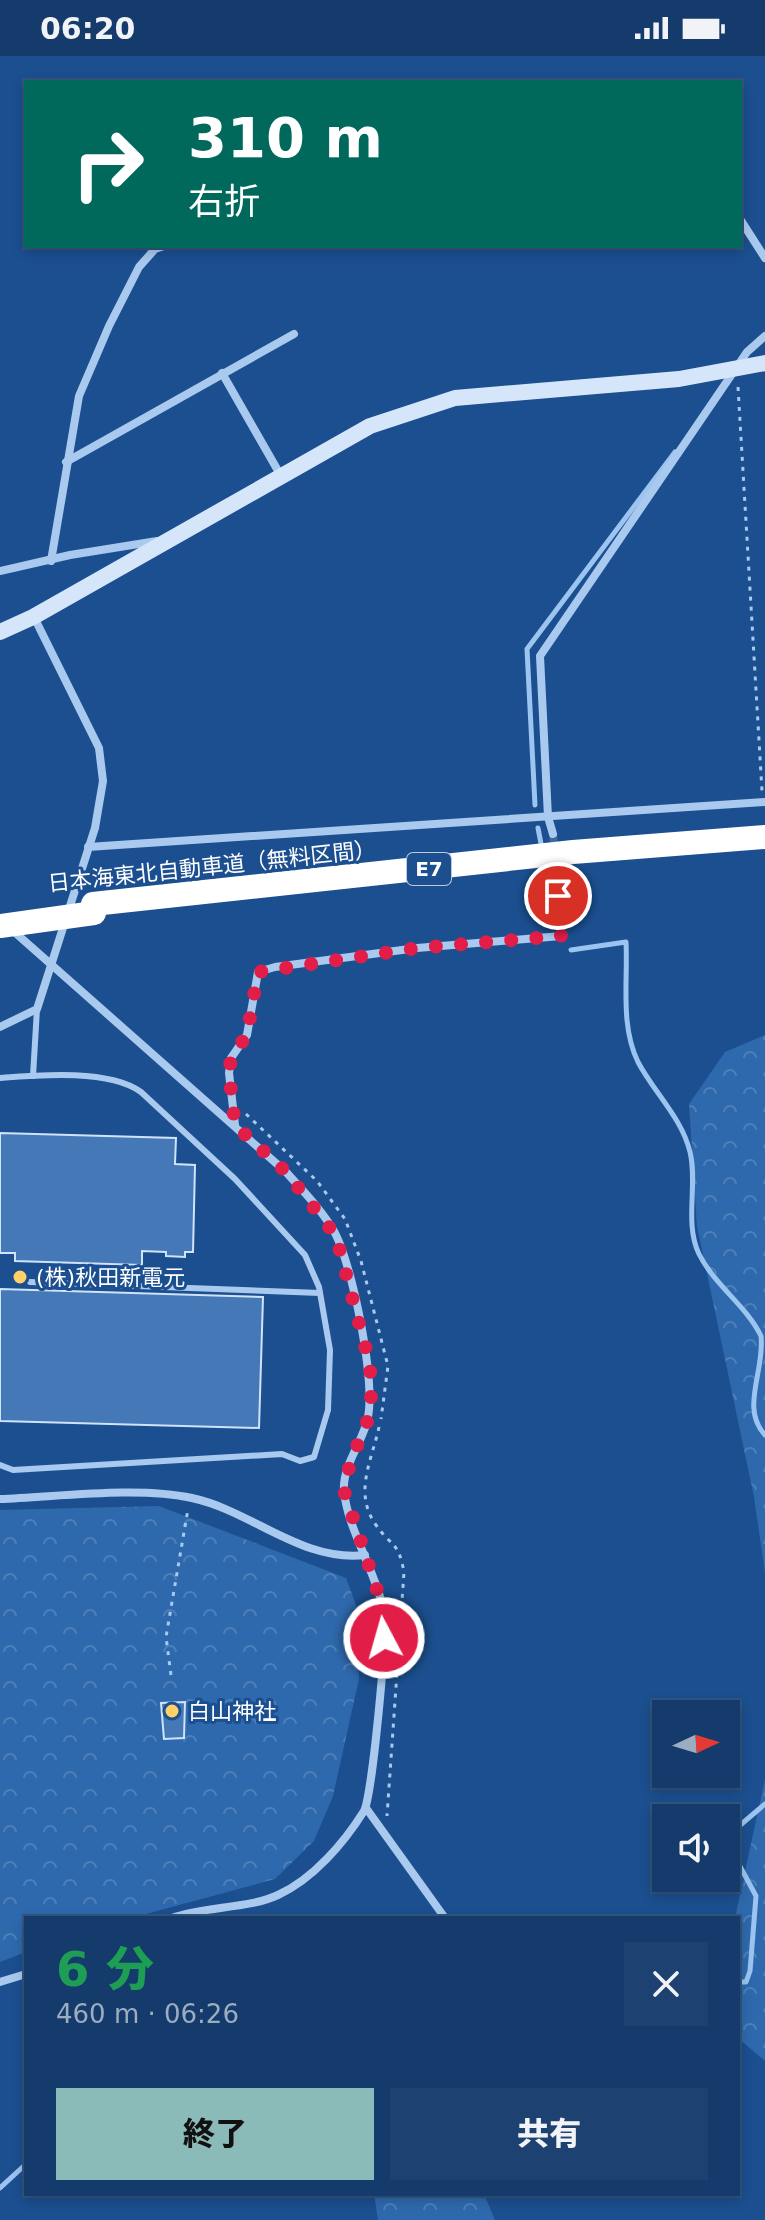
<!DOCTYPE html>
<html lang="ja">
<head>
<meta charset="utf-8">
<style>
	body { margin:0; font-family:"DejaVu Sans","Noto Sans JP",sans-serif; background:#1d4271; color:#f1f3f6; height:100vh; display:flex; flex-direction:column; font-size:30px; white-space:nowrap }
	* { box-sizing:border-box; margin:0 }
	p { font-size:26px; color:#9dadc1 }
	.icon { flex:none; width:44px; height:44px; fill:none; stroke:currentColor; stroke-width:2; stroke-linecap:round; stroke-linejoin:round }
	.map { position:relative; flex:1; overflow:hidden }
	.side { position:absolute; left:24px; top:1860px; width:716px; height:280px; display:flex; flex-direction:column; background:#143b6b; border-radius:0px; box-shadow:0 4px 12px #0003,0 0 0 2px #33557e }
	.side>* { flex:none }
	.banner { position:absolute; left:24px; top:24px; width:718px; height:168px; border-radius:0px; box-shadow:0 4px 12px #0003,0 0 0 2px #33557e; background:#00695c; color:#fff; overflow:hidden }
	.needle { width:52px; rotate:86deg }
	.buttons { position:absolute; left:652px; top:1644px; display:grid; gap:16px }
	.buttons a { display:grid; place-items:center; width:88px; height:88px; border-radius:0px; background:#143b6b; box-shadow:0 4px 12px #0003,0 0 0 2px #33557e; font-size:40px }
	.pin { position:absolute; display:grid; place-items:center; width:68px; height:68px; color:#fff; margin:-34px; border:4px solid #fff; border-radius:50%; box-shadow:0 2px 8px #0007 }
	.me { position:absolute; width:88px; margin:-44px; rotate:354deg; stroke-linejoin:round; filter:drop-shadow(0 0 6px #0008) }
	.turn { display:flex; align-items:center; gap:28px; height:168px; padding:0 32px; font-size:36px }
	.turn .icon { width:104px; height:104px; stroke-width:2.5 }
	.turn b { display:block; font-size:56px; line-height:68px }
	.round { display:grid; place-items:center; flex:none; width:84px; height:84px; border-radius:0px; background:#1d4271 }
	.summary { display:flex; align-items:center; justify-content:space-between; height:136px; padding:0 32px }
	h1 { font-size:48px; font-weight:800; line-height:60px; color:#1e9e55 }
	.primary-button { display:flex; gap:16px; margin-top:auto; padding:16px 32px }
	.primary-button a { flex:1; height:92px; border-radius:0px; background:#8bbbb9; color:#111; font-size:32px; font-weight:800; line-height:92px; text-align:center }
	.primary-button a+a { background:#1d4271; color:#f1f3f6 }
	.status { display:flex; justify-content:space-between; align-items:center; height:56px; padding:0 40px; background:#143b6b; direction:ltr }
	.status svg { height:22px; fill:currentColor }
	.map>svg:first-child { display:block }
	.forest { fill:url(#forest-crowns) }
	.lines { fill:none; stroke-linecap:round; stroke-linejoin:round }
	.stream { stroke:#9cc4f0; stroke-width:5 }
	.building { fill:#4478b7; stroke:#cfe3fa; stroke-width:2 }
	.street-tunnel { stroke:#3d69a0; stroke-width:8; stroke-dasharray:8 4; stroke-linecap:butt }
	.path { stroke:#a9c9ee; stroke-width:3; stroke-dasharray:4 6; stroke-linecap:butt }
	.lane { stroke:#a9c9ee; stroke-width:6 }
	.street { stroke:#a9c9ee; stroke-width:8 }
	.secondary { stroke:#d6e6fa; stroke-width:16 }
	.highway { stroke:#fff; stroke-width:24 }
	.highway-bridge { stroke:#fff; stroke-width:24 }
	.route { stroke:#e11d48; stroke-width:14; stroke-dasharray:0 25.2 }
	.poi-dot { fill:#ffd166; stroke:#1b4f8f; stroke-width:3 }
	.labels { text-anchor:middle; stroke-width:6; stroke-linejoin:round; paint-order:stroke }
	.shield { fill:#1b4f8f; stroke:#bbcadd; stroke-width:2 }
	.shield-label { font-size:20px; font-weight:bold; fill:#fff }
	.street-label { font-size:22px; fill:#fff; stroke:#1b4f8f }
	.poi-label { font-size:22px; fill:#fff; stroke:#1b4f8f; text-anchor:start }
</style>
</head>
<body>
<div class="status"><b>06:20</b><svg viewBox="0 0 49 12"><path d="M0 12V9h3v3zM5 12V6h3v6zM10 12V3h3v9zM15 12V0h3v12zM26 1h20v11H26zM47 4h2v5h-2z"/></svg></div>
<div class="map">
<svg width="765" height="2164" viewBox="0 0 765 2164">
	<defs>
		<pattern id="forest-crowns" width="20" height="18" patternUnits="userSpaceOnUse" patternTransform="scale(2)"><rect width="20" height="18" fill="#2e69ad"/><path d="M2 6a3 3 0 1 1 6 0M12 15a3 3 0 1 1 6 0" fill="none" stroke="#4d80b9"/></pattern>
	</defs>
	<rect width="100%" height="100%" fill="#1b4f8f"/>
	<g class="forest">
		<polygon points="765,979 765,1517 754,1441 697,1170 689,1048 725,996"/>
		<polygon points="159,1450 346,1522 356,1549 359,1623 333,1740 314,1785 275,1823 131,1862 26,1862 26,1896 0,1906 0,1454"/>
		<polygon points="765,1723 765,2005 738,1982 738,1862 735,1862"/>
		<polygon points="374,2138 484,2138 495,2164 378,2164"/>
	</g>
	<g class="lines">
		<g class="stream">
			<polyline points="535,749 527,593 675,396"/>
			<polyline points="538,772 542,793"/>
			<polyline points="551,853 552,864"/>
			<path d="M571 894 626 886C628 925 620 969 638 1006 653 1035 682 1062 690 1096 698 1128 684 1167 699 1198 715 1230 746 1249 761 1280 765 1315 740 1352 765 1379"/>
			<polyline points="738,1926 746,1926 750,1915 756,1840 735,1801 738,1771 765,1748"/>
			<polyline points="0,2132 26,2108"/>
		</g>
	</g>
	<g class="building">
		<polygon points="0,1077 176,1082 175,1108 195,1109 193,1196 185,1196 185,1201 166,1200 166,1196 142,1195 142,1209 15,1205 15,1197 0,1197"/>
		<polygon points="0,1233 263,1241 259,1372 0,1365"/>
		<polygon points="185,1646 184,1682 164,1683 161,1647"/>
	</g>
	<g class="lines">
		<polyline class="street-tunnel" points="553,778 558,840"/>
		<g class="path">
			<polyline points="738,331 762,735"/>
			<polyline points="246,1058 317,1125 345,1163 361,1205 388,1310 381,1363"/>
			<path d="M379 1371C372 1404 353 1437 376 1469 392 1492 398 1484 404 1516L387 1760"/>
			<polyline points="171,1619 166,1581 188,1453"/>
		</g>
		<g class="lane">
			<polyline points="33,1020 37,953"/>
			<path d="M0 1022C39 1019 109 1013 141 1036L235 1123 305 1199 319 1231 330 1294 328 1354 314 1401 300 1405 282 1398 13 1414 0 1409"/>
			<polyline points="30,1226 320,1237"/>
		</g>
		<g class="street">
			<polyline points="740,163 765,202"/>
			<polyline points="222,317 281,420"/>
			<polyline points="66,406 294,278"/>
			<polyline points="51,505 79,340 109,270 139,211 155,193 164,190"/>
			<polyline points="0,515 70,499 157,485"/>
			<polyline points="553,778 548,761 540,600 747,296 765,280"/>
			<polyline points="88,791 765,746"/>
			<path d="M11 873 286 1116C303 1135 322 1154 335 1177 353 1212 375 1322 368 1361 364 1385 342 1409 344 1435 347 1472 377 1518 384 1556 388 1576 372 1741 364 1755 344 1787 313 1823 278 1839 248 1853 205 1850 172 1862"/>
			<polyline points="0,971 37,953 95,772 103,725 99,692 34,561"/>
			<polyline points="235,1069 229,1017 231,1002 247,979 258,916 275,911 417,892 561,880 558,840"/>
			<path d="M0 1443C57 1441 137 1430 192 1442 252 1455 301 1506 365 1499"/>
			<polyline points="366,1752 445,1862"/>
			<polyline points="0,1926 26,1918"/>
		</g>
		<polyline class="secondary" points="0,576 33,561 370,370 455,342 679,323 765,307"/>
		<polyline class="highway" points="93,848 573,796 765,781"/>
		<polyline class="highway-bridge" points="0,870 94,857"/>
	</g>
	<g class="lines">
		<polyline class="route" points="384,1582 385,1558 344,1435 350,1407 367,1366 371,1341 370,1309 336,1180 286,1116 235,1069 229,1017 231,1002 247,979 258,916 417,892 561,880 558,840"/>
	</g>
	<g class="poi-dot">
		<circle cx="20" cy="1221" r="8"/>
		<circle cx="172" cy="1655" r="8"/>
	</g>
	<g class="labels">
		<rect class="shield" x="407" y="797" width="44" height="32" rx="6"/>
		<g class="shield-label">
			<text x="429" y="820">E7</text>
		</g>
		<g class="street-label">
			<text transform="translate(212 810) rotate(-6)" y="8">日本海東北自動車道（無料区間）</text>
		</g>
		<g class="poi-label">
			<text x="36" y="1229">(株)秋田新電元</text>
			<text x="188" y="1663">白山神社</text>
		</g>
	</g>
</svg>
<div class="buttons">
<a><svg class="needle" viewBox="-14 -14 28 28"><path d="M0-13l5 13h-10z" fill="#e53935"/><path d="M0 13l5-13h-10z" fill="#9dadc1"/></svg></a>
<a><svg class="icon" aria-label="sound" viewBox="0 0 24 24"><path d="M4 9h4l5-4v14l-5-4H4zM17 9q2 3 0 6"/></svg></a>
</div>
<div class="pin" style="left:558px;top:840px;background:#d93025"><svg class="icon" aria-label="arrive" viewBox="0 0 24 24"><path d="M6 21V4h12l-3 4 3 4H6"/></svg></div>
<svg class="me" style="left:384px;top:1582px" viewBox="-20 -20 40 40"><circle r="17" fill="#e11d48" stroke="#fff" stroke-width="3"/><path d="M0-11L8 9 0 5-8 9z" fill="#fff"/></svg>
<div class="banner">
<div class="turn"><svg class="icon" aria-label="right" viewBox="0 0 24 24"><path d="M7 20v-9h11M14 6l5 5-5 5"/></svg><div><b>310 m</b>右折</div></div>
</div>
<section class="side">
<div class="summary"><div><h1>6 分</h1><p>460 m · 06:26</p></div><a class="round"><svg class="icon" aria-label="close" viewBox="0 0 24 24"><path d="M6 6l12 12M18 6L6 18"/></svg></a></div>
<div class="primary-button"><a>終了</a><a>共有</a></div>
</section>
</div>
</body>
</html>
